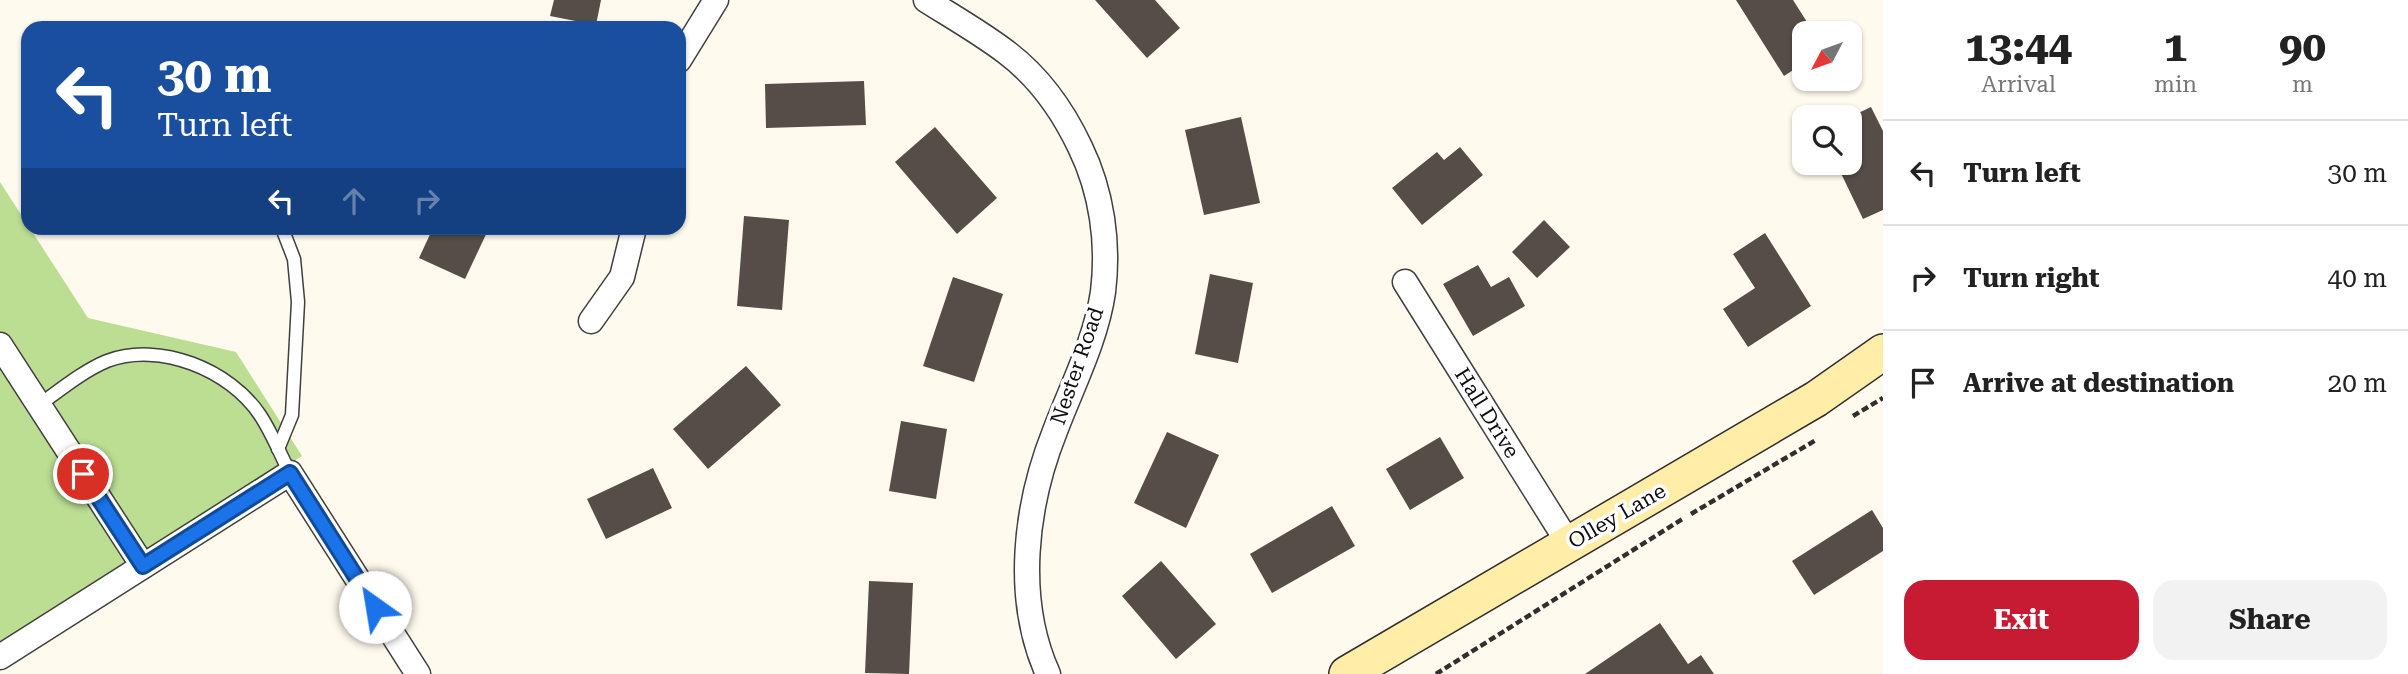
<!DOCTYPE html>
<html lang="en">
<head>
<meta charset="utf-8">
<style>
	body { margin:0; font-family:"Roboto Serif",serif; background:#f2f2f2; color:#222; height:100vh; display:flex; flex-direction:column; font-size:26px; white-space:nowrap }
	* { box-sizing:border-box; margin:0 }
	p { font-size:23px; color:#767676 }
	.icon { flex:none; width:38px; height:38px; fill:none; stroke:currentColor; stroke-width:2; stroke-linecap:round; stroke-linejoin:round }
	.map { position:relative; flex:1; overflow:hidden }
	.drawer { display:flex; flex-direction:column; background:#fff; width:525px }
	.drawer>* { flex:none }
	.guide { position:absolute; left:21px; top:21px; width:665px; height:214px; border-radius:21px; box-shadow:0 2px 5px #0004; background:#1a4fa0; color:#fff; overflow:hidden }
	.needle { width:46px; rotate:229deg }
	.tools { position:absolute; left:1792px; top:21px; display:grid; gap:14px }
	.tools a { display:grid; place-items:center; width:70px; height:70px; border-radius:14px; background:#fff; box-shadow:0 2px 5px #0004; font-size:35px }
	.pin { position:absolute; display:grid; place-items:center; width:60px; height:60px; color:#fff; margin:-30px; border:4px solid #fff; border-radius:50%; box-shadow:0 2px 7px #0007 }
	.me { position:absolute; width:77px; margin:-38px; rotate:328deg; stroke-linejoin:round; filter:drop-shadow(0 0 5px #0008) }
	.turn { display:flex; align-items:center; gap:24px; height:147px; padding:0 21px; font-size:32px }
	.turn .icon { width:91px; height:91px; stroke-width:2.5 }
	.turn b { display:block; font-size:49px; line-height:60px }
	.lanes { display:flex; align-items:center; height:66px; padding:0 21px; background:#0003; justify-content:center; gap:35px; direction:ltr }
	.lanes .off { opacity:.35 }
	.eta { display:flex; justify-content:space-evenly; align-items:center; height:119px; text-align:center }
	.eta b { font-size:42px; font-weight:700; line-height:49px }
	.action { display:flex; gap:14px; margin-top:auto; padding:14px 21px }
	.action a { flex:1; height:80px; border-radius:21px; background:#c71b33; color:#fff; font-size:28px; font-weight:700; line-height:80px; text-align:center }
	.action a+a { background:#f2f2f2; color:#222 }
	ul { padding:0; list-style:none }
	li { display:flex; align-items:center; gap:21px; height:105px; padding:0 21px; border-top:2px solid #e0e0e0 }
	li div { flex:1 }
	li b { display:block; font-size:26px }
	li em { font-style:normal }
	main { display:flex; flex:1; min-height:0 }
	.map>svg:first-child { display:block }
	.forest { fill:#bbde92 }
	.building { fill:#564c48 }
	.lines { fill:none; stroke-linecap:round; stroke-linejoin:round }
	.service-casing { stroke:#404040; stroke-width:15 }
	.minor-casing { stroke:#404040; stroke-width:27 }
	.secondary-casing { stroke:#2f2f2f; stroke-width:38 }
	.path { stroke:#2f2f2f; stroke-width:4.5; stroke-dasharray:7 3.5; stroke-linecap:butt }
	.service { stroke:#fff; stroke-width:12 }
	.minor { stroke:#fff; stroke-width:24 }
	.secondary { stroke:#ffeda8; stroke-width:35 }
	.route-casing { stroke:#114b97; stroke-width:18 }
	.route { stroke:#1a73e8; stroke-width:12 }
	.labels { text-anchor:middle; stroke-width:7; stroke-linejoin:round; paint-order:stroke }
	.street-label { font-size:21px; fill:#0d0d0d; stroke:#fff }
</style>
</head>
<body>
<main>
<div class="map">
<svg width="1883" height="674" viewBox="0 0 1883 674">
	<rect width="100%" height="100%" fill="#fffaed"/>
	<polygon class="forest" points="0,182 88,318 236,352 302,456 0,650"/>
	<g class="building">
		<polygon points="554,0 601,0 596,25 550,16"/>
		<polygon points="1095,0 1155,0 1180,28 1147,58"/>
		<polygon points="1736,0 1793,0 1814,33 1804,33 1804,63 1784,76"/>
		<polygon points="864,81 866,125 766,128 765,84"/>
		<polygon points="1871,107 1883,131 1883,210 1863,219 1836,163 1850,163 1850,117"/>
		<polygon points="1241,117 1260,203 1204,215 1185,130"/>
		<polygon points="935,127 997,198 957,234 895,162"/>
		<polygon points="1460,147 1483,175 1422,225 1392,188 1437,152 1444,160"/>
		<polygon points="744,216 789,220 782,310 737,306"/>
		<polygon points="1544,220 1570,247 1537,278 1512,252"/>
		<polygon points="433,228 489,228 465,279 419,258"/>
		<polygon points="1765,233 1811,306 1748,347 1723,309 1755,288 1733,254"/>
		<polygon points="1478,265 1491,287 1509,277 1525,306 1473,336 1443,284"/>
		<polygon points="1210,274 1253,283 1238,363 1195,354"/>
		<polygon points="953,277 1003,294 974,382 923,366"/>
		<polygon points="746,366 781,405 708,469 673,429"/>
		<polygon points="901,421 947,429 936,499 889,491"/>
		<polygon points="1167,432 1219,455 1186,528 1134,503"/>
		<polygon points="1440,437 1464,478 1410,510 1386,469"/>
		<polygon points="653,468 672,508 606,539 587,499"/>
		<polygon points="1332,506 1355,546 1272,593 1250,554"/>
		<polygon points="1872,510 1883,528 1883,551 1814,595 1792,561"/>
		<polygon points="1161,561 1216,624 1176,659 1122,596"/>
		<polygon points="869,581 913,583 909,674 865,673"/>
		<polygon points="1660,623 1688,664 1701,655 1714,674 1585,674"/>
	</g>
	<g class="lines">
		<g class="service-casing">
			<g id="service">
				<path d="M39 405C60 390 83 371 107 361 160 341 230 370 260 415 272 433 280 454 290 473"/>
				<polyline points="278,449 292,415 298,302 294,259 282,228"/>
			</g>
		</g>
		<g class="minor-casing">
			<g id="minor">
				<path d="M926 0C953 17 981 33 1006 52 1038 76 1063 111 1080 147 1102 192 1109 243 1103 292 1096 340 1072 386 1055 431 1025 506 1014 599 1048 674"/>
				<polyline points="679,60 716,0"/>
				<polyline points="1405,282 1569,544"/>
				<polyline points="591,321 622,277 634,228"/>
				<polyline points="0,345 143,566"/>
				<polyline points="0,657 290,473 418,674"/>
			</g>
		</g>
		<g class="secondary-casing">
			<polyline id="secondary" points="1347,674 1816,399 1883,352"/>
		</g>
		<g class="path">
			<polyline points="1853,416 1883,398"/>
			<polyline points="1691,514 1816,440"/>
			<polyline points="1436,674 1684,518"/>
		</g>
		<use href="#service" class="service"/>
		<use href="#minor" class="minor"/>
		<use href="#secondary" class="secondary"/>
	</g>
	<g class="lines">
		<g class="route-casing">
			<polyline id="route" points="83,474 143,566 290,473 375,607"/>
		</g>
		<use href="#route" class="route"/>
	</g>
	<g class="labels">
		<g class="street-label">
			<text transform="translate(1077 366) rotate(-71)" y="7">Nester Road</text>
			<text transform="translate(1487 413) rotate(58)" y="7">Hall Drive</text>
			<text transform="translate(1617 516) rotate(-30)" y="7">Olley Lane</text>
		</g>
	</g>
</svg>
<div class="tools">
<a><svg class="needle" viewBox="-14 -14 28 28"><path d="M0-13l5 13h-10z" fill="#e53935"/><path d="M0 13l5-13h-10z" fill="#767676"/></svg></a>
<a><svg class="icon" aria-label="search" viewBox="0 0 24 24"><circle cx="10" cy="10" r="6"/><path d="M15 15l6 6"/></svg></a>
</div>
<div class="pin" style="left:83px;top:474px;background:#d93025"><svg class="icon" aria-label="arrive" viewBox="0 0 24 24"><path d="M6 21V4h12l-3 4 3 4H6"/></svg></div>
<svg class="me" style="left:375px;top:607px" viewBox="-20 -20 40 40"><circle r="19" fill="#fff"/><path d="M0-13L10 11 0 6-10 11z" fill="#1a73e8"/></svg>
<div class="guide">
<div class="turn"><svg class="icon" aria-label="left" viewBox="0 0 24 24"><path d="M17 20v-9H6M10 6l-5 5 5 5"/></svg><div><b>30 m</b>Turn left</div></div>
<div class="lanes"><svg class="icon" aria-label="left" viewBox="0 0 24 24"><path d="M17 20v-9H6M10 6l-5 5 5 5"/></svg><svg class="icon off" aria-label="ahead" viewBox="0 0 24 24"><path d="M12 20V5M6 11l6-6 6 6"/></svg><svg class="icon off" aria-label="right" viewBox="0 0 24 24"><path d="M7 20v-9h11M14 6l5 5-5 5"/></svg></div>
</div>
</div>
<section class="drawer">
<div class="eta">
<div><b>13:44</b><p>Arrival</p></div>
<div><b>1</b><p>min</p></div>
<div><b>90</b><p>m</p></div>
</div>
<ul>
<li><svg class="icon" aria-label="left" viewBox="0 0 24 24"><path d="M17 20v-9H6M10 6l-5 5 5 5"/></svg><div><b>Turn left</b></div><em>30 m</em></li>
<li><svg class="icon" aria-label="right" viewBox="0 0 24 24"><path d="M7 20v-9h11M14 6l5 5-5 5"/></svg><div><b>Turn right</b></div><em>40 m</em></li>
<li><svg class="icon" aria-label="arrive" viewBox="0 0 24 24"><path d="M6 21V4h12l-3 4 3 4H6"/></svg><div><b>Arrive at destination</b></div><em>20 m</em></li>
</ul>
<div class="action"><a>Exit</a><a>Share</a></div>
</section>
</main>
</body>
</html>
